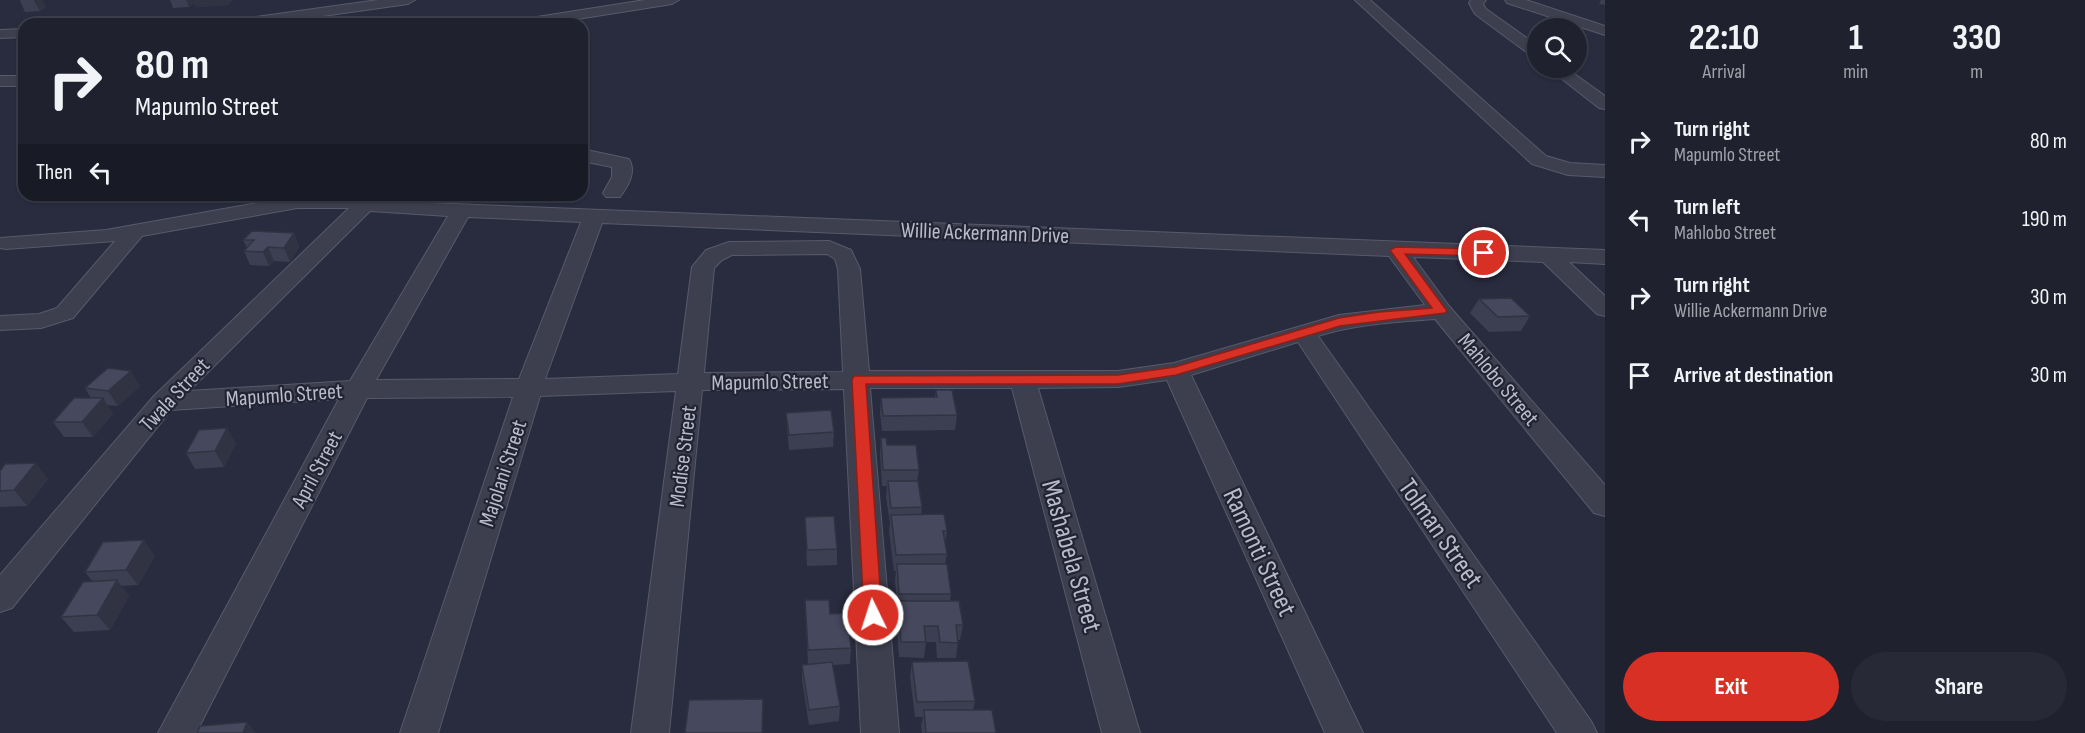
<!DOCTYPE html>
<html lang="en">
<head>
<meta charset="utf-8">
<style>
	body { margin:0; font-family:"Sofia Sans Condensed",sans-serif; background:#272937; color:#f1f3f6; height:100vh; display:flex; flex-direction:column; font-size:22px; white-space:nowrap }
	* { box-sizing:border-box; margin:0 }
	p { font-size:20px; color:#a1a3aa }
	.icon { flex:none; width:33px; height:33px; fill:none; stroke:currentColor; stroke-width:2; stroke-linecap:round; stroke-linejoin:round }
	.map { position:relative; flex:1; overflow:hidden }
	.drawer { display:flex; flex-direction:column; background:#1f212f; width:480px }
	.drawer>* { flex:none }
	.guide { position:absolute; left:18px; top:18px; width:570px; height:183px; border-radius:18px; box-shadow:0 2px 4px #0004,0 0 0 2px #3c3e4b; background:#1f212f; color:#f1f3f6; overflow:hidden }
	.fabs { position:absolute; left:1527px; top:18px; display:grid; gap:12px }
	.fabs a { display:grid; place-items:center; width:60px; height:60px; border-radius:50%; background:#1f212f; box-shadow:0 2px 4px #0004,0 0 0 2px #3c3e4b; font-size:30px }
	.pin { position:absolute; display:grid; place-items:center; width:51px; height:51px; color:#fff; margin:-26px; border:3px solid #fff; border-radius:50%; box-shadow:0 2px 6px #0007 }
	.me { position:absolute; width:66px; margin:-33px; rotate:356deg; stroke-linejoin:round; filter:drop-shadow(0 0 4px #0008) }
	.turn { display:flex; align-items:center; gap:21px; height:126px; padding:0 18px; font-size:27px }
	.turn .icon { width:78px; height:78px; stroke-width:2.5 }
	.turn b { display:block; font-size:42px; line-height:51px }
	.then { display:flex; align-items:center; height:57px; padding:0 18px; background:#0003; gap:12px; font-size:22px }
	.eta { display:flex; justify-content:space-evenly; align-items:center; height:102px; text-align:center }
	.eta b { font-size:36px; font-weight:700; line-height:42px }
	.cta { display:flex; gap:12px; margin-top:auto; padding:12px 18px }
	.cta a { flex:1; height:69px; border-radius:36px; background:#d93025; color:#fff; font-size:24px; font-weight:700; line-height:69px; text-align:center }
	.cta a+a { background:#272937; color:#f1f3f6 }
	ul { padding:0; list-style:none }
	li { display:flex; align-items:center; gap:18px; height:78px; padding:0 18px }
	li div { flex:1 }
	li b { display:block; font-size:22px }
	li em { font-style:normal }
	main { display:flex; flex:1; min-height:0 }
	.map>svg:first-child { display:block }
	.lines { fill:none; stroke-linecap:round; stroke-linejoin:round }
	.minor-casing { stroke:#585a69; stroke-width:2 }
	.minor { fill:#3d3f4f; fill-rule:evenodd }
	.wall { fill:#3c3f51 }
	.shaded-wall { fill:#313342 }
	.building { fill:#46495e; stroke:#313342; stroke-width:1.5 }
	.route { fill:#d93025; stroke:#8d1f18; stroke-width:1.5 }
	.labels { text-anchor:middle; stroke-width:4.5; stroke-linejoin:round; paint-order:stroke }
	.street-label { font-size:22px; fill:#babbc9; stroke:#222434 }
	.near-street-label { font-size:27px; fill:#babbc9; stroke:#222434 }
</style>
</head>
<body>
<main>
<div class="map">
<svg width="1605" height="733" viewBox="0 0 1605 733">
	<rect width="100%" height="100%" fill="#292c3f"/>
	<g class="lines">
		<g class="minor-casing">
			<g id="minor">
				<polygon points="378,0 415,0 408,4 266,24 228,24 235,20"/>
				<polygon points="645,0 679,0 672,4 546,24 511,24 518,20"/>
				<polygon points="1355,0 1370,0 1546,156 1570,163 1605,165 1605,177 1568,175 1532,164"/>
				<polygon points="1471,0 1486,0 1483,4 1486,9 1538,46 1538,59 1533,57 1475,14 1469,3"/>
				<polygon points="1505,0 1526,0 1605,26 1605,35 1507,3"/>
				<polygon points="24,29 24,37 0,38 0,30"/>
				<polygon points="1548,68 1566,68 1605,96 1605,109 1599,108"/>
				<rect x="0" y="76" width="24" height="10"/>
				<path d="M582 149 629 159C637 172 628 186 620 197H606L603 193 612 177V167L582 161Z"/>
				<path d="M361 195H381L378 199 403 202 1605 250V264L1569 262 1605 296V316L1597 314 1543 262 1413 257 1449 306 1605 485V516L1594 513 1435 319C1395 322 1356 324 1318 336L1591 721 1597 733H1557L1298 342 1191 375 1363 733H1325L1167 380 1118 387 1038 388 1140 733H1102L1012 388H870L899 733H861L844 389 702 390 669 733H631L676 391 540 396 438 733H400L513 397 367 398 196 733H158L339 399 171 410 12 608 0 612V575L154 396 349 208H297L142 236 73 318 41 328 0 330V316L39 314 57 308 115 241 6 249 0 248V238L106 230 297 196 359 197ZM370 211 448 216 350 381 189 391ZM468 217 581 222 519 379 376 380ZM602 223 1389 256 1425 305 1339 315 1174 363 1118 371H869L860 269 851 250 829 241 729 242 706 250 692 267 678 374 545 379ZM827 254 835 259 838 269 843 372 704 373 714 268 722 260 732 255Z"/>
			</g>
		</g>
		<use href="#minor" class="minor"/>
	</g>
	<g class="wall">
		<polygon points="21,0 42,0 46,7 40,11 25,12 20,1"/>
		<polygon points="170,0 232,0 228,5 196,7 194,3 189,7 173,8"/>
		<polygon points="1601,0 1605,0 1605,5 1599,4"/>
		<polygon points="294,233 299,247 290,262 274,261 269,266 250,265 244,251 247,248 243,240"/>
		<polygon points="1479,299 1530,316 1521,331 1489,332 1470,313"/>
		<polygon points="140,386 118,406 107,405 113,414 93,437 64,437 53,422 91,398 85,388"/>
		<polygon points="936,390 957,415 955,430 882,431 880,413 881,398 935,397"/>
		<polygon points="786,413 834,432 833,447 789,450 787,428"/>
		<polygon points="881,438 887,445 919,470 917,481 922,507 921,515 947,531 945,544 947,554 945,564 951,594 950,601 963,625 960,640 958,640 956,658 937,658 936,642 926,642 924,658 899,657 896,616 897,606 895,580 896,571 894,571 889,531 890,523 886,497 887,486 882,486 880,453"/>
		<polygon points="236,443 224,467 195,469 186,453"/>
		<polygon points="0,471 48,479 27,506 0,507"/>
		<polygon points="805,517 837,549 837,565 807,566"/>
		<polygon points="155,556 138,585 121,586 129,596 110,630 74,632 61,617 93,582 85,572"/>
		<polygon points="805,600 830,614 851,648 850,664 833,665 840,706 839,721 809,725 802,680 802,665 808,664"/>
		<polygon points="912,662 975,701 973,710 996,733 922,733 921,725 923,717 915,717 910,677"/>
	</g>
	<g class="shaded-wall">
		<polygon points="35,0 42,0 46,7 40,11 34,1"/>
		<polygon points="186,0 232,0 228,5 196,7 194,3 189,7"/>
		<polygon points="294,233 299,247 290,262 284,248"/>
		<polygon points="268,247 274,261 269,266 263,252"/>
		<polygon points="131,371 140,386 118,406 108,391"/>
		<polygon points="103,398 113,414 93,437 82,422"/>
		<polygon points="227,428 236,443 224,467 215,451"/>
		<polygon points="36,463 48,479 27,506 14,490"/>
		<polygon points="144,540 155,556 138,585 126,570"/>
		<polygon points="117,580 129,596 110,630 97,615"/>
		<polygon points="763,699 763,733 762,733"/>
		<polygon points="247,722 256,733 243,733"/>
	</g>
	<g class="building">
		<polygon points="252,231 294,233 284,248 268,247 263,252 244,251 254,240 243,240"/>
		<polygon points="1511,298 1530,316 1498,317 1479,299"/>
		<polygon points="108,368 131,371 108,391 85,388"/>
		<polygon points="936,390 952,390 957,415 883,416 881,398 937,397"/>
		<polygon points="74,398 103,398 82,422 53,422"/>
		<polygon points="831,410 834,432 789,435 786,413"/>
		<polygon points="227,428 215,451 186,453 199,430"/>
		<polygon points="881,438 886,438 887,445 916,445 919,470 883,470"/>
		<polygon points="36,463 14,490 0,491 0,471 5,464"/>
		<polygon points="888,481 918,481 922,507 891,508"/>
		<polygon points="944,514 947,531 943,531 947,554 896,555 891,515"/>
		<polygon points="834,516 837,549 807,550 805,517"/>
		<polygon points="144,540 126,570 85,572 103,542"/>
		<polygon points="897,564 947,564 951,594 899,594"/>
		<polygon points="117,580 97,615 61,617 83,582"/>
		<polygon points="805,600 829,600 830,614 847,613 851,648 808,650"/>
		<polygon points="898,601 959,601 963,625 956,625 958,643 940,642 938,626 924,626 926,642 901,642"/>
		<polygon points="968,661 975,701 917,702 912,662"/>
		<polygon points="832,662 840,706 809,710 802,665"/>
		<polygon points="763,699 762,733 685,733 689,700"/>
		<polygon points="924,710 992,710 996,733 926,733"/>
		<polygon points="247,722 243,733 197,733 200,726"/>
	</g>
	<polygon class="route" points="1396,247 1484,249 1489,253 1484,256 1405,254 1447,311 1445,313 1340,326 1176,375 1118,384 866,384 882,615 879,620 873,623 867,620 864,615 852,380 854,376 1118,375 1175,367 1339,318 1379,312 1432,308 1390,250"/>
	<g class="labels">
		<g class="street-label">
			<text transform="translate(985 232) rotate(2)" y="8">Willie Ackermann Drive</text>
			<text transform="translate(1499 379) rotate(50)" y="8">Mahlobo Street</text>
			<text transform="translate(770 381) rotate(-1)" y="8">Mapumlo Street</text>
			<text transform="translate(174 394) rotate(-47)" y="8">Twala Street</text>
			<text transform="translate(284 394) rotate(-4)" y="8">Mapumlo Street</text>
			<text transform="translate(682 456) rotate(-83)" y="8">Modise Street</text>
			<text transform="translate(316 469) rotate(-62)" y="8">April Street</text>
			<text transform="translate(502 473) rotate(-72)" y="8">Majolani Street</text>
		</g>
		<g class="near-street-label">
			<text transform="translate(1441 533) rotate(55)" y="9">Tolman Street</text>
			<text transform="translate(1260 552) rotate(65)" y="9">Ramonti Street</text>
			<text transform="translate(1072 556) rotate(74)" y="9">Mashabela Street</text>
		</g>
	</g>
</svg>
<div class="fabs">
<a><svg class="icon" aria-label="search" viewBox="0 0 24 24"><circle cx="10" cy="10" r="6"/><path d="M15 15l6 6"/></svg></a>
</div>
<div class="pin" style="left:1484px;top:253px;background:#d93025"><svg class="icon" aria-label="arrive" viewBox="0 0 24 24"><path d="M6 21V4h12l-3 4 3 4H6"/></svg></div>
<svg class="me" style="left:873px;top:615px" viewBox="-20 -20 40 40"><circle r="17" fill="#d93025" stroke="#fff" stroke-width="3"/><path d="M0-11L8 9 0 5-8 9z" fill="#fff"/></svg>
<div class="guide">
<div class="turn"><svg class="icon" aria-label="right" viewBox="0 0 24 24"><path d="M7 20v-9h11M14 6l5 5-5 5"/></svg><div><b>80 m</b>Mapumlo Street</div></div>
<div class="then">Then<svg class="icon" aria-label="left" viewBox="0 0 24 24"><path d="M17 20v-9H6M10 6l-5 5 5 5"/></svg></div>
</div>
</div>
<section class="drawer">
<div class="eta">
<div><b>22:10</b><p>Arrival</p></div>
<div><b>1</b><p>min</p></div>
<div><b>330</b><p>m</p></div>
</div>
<ul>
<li><svg class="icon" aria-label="right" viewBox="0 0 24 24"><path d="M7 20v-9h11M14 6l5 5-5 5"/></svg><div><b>Turn right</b><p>Mapumlo Street</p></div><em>80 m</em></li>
<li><svg class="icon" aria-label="left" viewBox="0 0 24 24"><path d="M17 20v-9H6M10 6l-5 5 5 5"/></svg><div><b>Turn left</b><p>Mahlobo Street</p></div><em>190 m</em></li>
<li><svg class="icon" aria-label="right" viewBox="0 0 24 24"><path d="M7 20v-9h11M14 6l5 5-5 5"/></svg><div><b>Turn right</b><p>Willie Ackermann Drive</p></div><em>30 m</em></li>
<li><svg class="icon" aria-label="arrive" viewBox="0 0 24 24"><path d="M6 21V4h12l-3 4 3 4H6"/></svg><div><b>Arrive at destination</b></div><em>30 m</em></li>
</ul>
<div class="cta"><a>Exit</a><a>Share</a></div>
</section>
</main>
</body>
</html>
